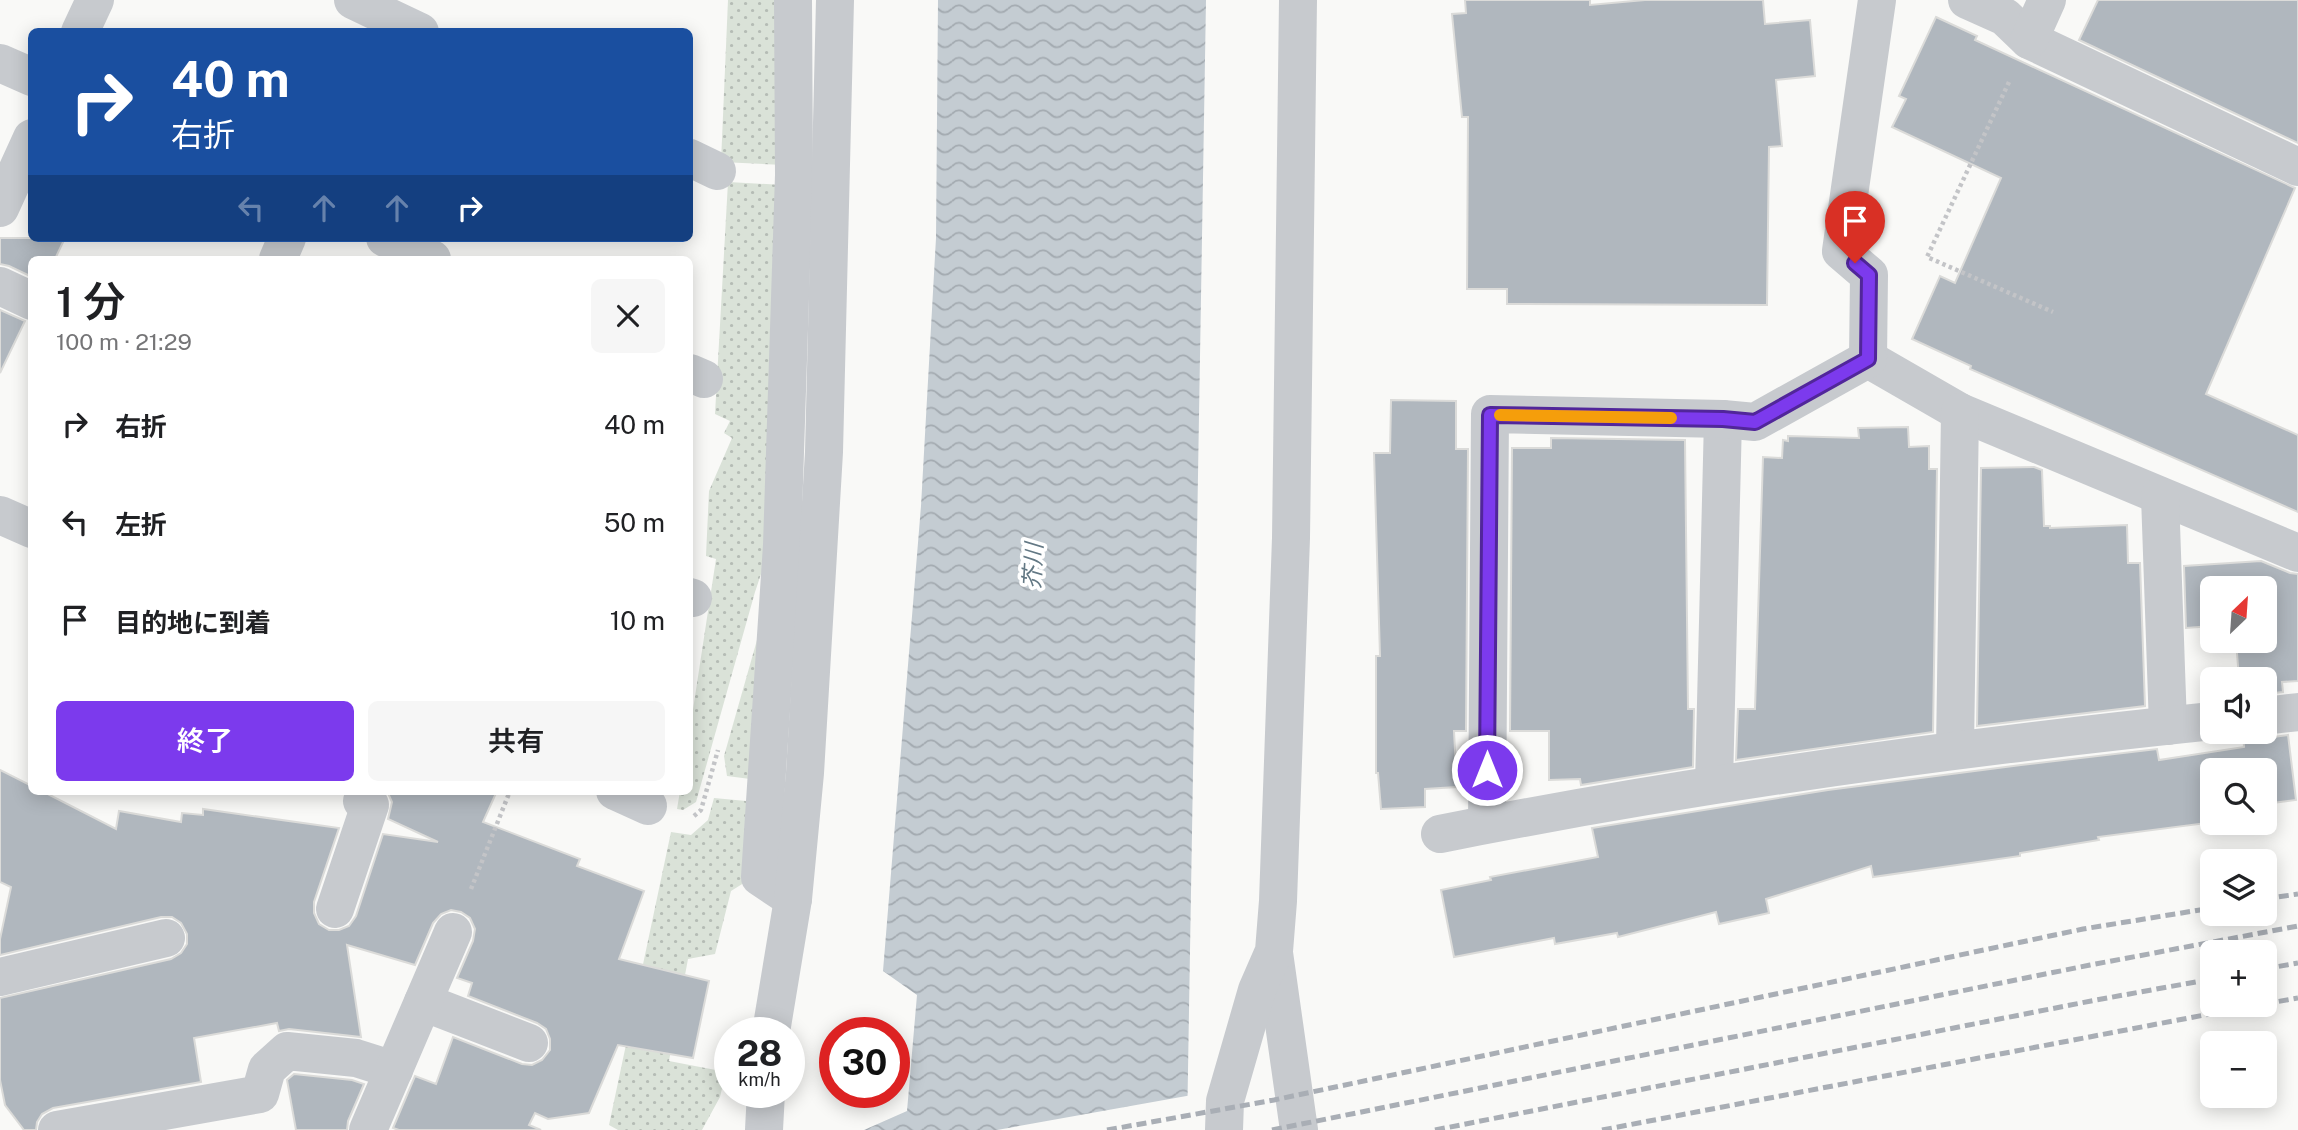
<!DOCTYPE html>
<html lang="ja">
<head>
<meta charset="utf-8">
<style>
	body { margin:0; font-family:"Public Sans","Noto Sans JP",sans-serif; background:#f6f6f6; color:#202124; height:100vh; display:flex; flex-direction:column; font-size:26px; white-space:nowrap }
	* { box-sizing:border-box; margin:0 }
	p { font-size:23px; color:#757577 }
	.icon { flex:none; width:38px; height:38px; fill:none; stroke:currentColor; stroke-width:2; stroke-linecap:round; stroke-linejoin:round }
	.map { position:relative; flex:1; overflow:hidden }
	.drawer { position:absolute; left:28px; top:256px; width:665px; height:539px; display:flex; flex-direction:column; background:#fff; border-radius:10px; box-shadow:0 4px 18px #0003 }
	.drawer>* { flex:none }
	.guide { position:absolute; left:28px; top:28px; width:665px; height:214px; border-radius:10px; box-shadow:0 4px 18px #0003; background:#1a4fa0; color:#fff; overflow:hidden }
	.needle { width:46px; rotate:25deg }
	.fabs { position:absolute; left:2200px; top:576px; display:grid; gap:14px }
	.fabs a { display:grid; place-items:center; width:77px; height:77px; border-radius:10px; background:#fff; box-shadow:0 4px 18px #0003; font-size:35px }
	.speed { position:absolute; left:714px; top:1017px; display:flex; gap:14px; font-size:35px; font-weight:700; text-align:center }
	.speed>* { display:grid; place-content:center; width:91px; height:91px; border-radius:50%; background:#fff; box-shadow:0 4px 18px #0003; line-height:1 }
	.speed small { font-size:18px; font-weight:400 }
	.speed .limit { border:10px solid #d22; background:#fff; color:#111 }
	.pin { position:absolute; display:grid; place-items:center; width:60px; height:60px; color:#fff; margin:-72px -30px; border-radius:50% 50% 50% 0; rotate:-45deg; box-shadow:0 0 7px #0007 }
	.pin .icon { rotate:45deg }
	.me { position:absolute; width:77px; margin:-38px; rotate:0deg; stroke-linejoin:round; filter:drop-shadow(0 0 5px #0008) }
	.turn { display:flex; align-items:center; gap:24px; height:147px; padding:0 28px; font-size:32px }
	.turn .icon { width:91px; height:91px; stroke-width:2.5 }
	.turn b { display:block; font-size:49px; line-height:60px }
	.lanes { display:flex; align-items:center; height:66px; padding:0 28px; background:#0003; justify-content:center; gap:35px; direction:ltr }
	.lanes .off { opacity:.35 }
	.round { display:grid; place-items:center; flex:none; width:74px; height:74px; border-radius:10px; background:#f6f6f6 }
	.head { display:flex; align-items:center; justify-content:space-between; height:119px; padding:0 28px }
	h1 { font-size:42px; font-weight:600; line-height:52px }
	.button { display:flex; gap:14px; margin-top:auto; padding:14px 28px }
	.button a { flex:1; height:80px; border-radius:10px; background:#7c3aed; color:#fff; font-size:28px; font-weight:600; line-height:80px; text-align:center }
	.button a+a { background:#f6f6f6; color:#202124 }
	ul { padding:0; list-style:none }
	li { display:flex; align-items:center; gap:21px; height:98px; padding:0 28px }
	li div { flex:1 }
	li b { display:block; font-size:26px }
	li em { font-style:normal }
	.map>svg:first-child { display:block }
	.green { fill:url(#green-dots) }
	.water { fill:url(#water-waves) }
	.pier { fill:#f9f9f7 }
	.building { fill:#b0b7be; stroke:#dbdbd9; stroke-width:2 }
	.lines { fill:none; stroke-linecap:round; stroke-linejoin:round }
	.path { stroke:#c3c4c7; stroke-width:4.5; stroke-dasharray:3.5 3.5; stroke-linecap:butt }
	.minor { stroke:#c7cace; stroke-width:38 }
	.rail { stroke:#a9aeb5; stroke-width:5; stroke-dasharray:10 5; stroke-linecap:butt }
	.route-casing { stroke:#51269a; stroke-width:18 }
	.route { stroke:#7c3aed; stroke-width:12 }
	.slow { stroke:#f59e0b; stroke-width:12 }
	.labels { text-anchor:middle; stroke-width:7; stroke-linejoin:round; paint-order:stroke }
	.water-label { font-size:23px; font-style:italic; fill:#637884; stroke:#fff }
</style>
</head>
<body>
<div class="map">
<svg width="2298" height="1130" viewBox="0 0 2298 1130">
	<defs>
		<pattern id="green-dots" width="8" height="8" patternUnits="userSpaceOnUse" patternTransform="scale(1.75)"><rect width="8" height="8" fill="#dae2d8"/><path d="M2 2h.1M6 6h.1" fill="none" stroke="#b5bcb5" stroke-width="1.8" stroke-linecap="round"/></pattern>
		<pattern id="water-waves" width="16" height="10" patternUnits="userSpaceOnUse" patternTransform="scale(1.75)"><rect width="16" height="10" fill="#c4ccd2"/><path d="M0 5q4-4 8 0t8 0" fill="none" stroke="#a3aab0"/></pattern>
	</defs>
	<rect width="100%" height="100%" fill="#f9f9f7"/>
	<g class="green">
		<polygon points="728,0 784,0 784,165 721,162"/>
		<polygon points="728,182 783,185 774,535 755,592 696,802 683,810 677,809 680,791 690,791 690,729 716,559 706,556 709,491 732,438 724,433 730,421 715,414"/>
		<polygon points="767,605 758,780 727,776 724,756"/>
		<polygon points="714,798 757,802 747,881 731,891 715,954 688,959 669,1061 726,1072 720,1097 702,1130 618,1130 609,1125 671,832 691,835 708,820"/>
	</g>
	<polygon class="water" points="938,0 1206,0 1187,1130 864,1130 907,1111 917,995 883,971 921,506 936,238"/>
	<polygon class="pier" points="1192,1095 1191,1130 997,1130"/>
	<g class="building">
		<polygon points="1465,0 1590,0 1590,5 1645,0 1763,0 1765,24 1810,20 1815,76 1776,80 1782,146 1769,147 1767,305 1507,304 1507,289 1467,289 1468,117 1462,117 1452,14 1466,13"/>
		<polygon points="2098,0 2298,0 2298,143 2079,40"/>
		<polygon points="1936,17 1977,36 1975,40 2295,188 2206,394 2298,435 2298,512 1970,369 1971,366 1912,339 1940,276 1955,283 2001,178 1892,127 1906,99 1899,96"/>
		<polygon points="0,238 65,238 55,259 32,259 32,277 9,266 0,264"/>
		<polygon points="0,310 25,321 0,373"/>
		<polygon points="1391,400 1456,401 1456,449 1468,449 1466,731 1454,731 1457,787 1425,789 1425,807 1381,809 1378,773 1376,773 1376,656 1380,656 1374,453 1390,453"/>
		<polygon points="1908,427 1909,447 1929,446 1929,469 1937,469 1933,732 1736,760 1738,709 1755,709 1763,457 1782,458 1783,440 1788,441 1788,436 1859,438 1858,428"/>
		<polygon points="1551,438 1685,440 1688,709 1694,709 1693,767 1581,785 1580,779 1549,780 1549,731 1510,731 1512,448 1551,448"/>
		<polygon points="2034,467 2042,470 2044,526 2050,526 2050,528 2127,525 2128,563 2140,563 2145,706 1977,726 1981,468"/>
		<polygon points="2261,561 2290,573 2298,574 2298,681 2282,682 2283,692 2264,694 2264,679 2239,679 2236,640 2264,640 2264,588 2212,588 2212,626 2186,628 2184,566"/>
		<polygon points="2243,732 2249,732 2256,736 2266,738 2288,735 2296,800 2264,804 2264,770 2212,770 2212,814 2206,815 2207,823 2098,837 2099,840 2020,853 2020,856 1873,877 1871,866 1766,899 1769,913 1719,924 1716,912 1618,937 1617,933 1555,944 1554,938 1454,957 1441,890 1491,880 1490,877 1598,857 1592,828 1828,790 2021,765 2157,749 2159,760 2244,747"/>
		<polygon points="0,770 32,786 32,791 42,791 116,829 119,811 181,822 182,813 203,815 203,809 339,828 314,902 314,913 319,924 329,930 339,930 349,926 356,916 383,834 438,842 388,819 392,802 387,791 497,791 483,822 580,859 577,866 644,891 619,959 709,981 693,1058 618,1045 589,1113 548,1119 535,1113 529,1125 541,1130 399,1130 393,1128 415,1076 436,1084 453,1037 522,1064 532,1065 542,1060 550,1050 550,1039 546,1029 537,1023 468,996 472,983 457,978 473,941 475,929 470,918 461,912 451,910 441,914 433,923 415,965 347,945 361,1037 289,1029 279,1031 277,1023 194,1038 201,1082 53,1108 42,1114 37,1122 36,1130 24,1130 5,1105 0,1080 0,998 171,959 181,953 187,944 187,934 181,923 172,917 161,917 0,955 0,939 11,887 0,882"/>
		<polygon points="294,1074 352,1080 364,1084 348,1121 347,1130 296,1130 287,1080"/>
	</g>
	<g class="lines">
		<g class="path">
			<polyline points="2009,82 1927,257 2053,312"/>
			<polyline points="694,816 701,810 718,750"/>
			<polyline points="471,889 510,791"/>
		</g>
		<g class="minor">
			<polyline points="353,0 420,32"/>
			<polyline points="1967,0 2005,17 2029,40 2298,167"/>
			<polyline points="80,32 95,0"/>
			<polyline points="2029,40 2047,0"/>
			<polyline points="0,63 32,77"/>
			<polyline points="690,158 717,171"/>
			<polyline points="0,208 32,138"/>
			<polyline points="385,238 432,259"/>
			<polyline points="278,259 287,238"/>
			<polyline points="0,286 32,301"/>
			<polyline points="1868,359 1960,412 2298,553"/>
			<polyline points="1868,359 1869,275 1841,251 1877,0"/>
			<polyline points="690,373 704,379"/>
			<polyline points="2160,496 2168,726"/>
			<polyline points="0,515 32,529"/>
			<polyline points="690,597 693,598"/>
			<polyline points="2264,716 2298,712"/>
			<polyline points="1955,750 1960,412"/>
			<polyline points="1714,784 1723,419"/>
			<polyline points="615,791 648,806"/>
			<polyline points="1487,824 1490,414 1723,419 1755,422 1868,359"/>
			<path d="M1440 834C1695 783 1953 748 2212 721"/>
			<polyline points="793,899 760,877 782,545 794,175 793,0"/>
			<polyline points="335,909 370,805 362,801 366,791"/>
			<polyline points="1274,953 1299,1130"/>
			<polyline points="0,977 166,938"/>
			<polyline points="423,1002 529,1043"/>
			<polyline points="771,1032 793,899 805,773 824,452 835,0"/>
			<polyline points="57,1130 260,1094 267,1069 287,1051 356,1058 394,1070"/>
			<polyline points="368,1130 453,932"/>
			<polyline points="764,1130 766,1092"/>
			<polyline points="1224,1130 1225,1101 1257,990 1274,951 1278,901 1291,538 1298,0"/>
		</g>
		<g class="rail">
			<polyline points="2264,899 2298,894"/>
			<polyline points="2264,969 2298,963"/>
			<polyline points="2264,1004 2298,998"/>
			<polyline points="1107,1130 1274,1100 2083,929 2212,908"/>
			<polyline points="1272,1130 2090,965 2298,926"/>
			<polyline points="1435,1130 2096,1000 2212,979"/>
			<polyline points="1602,1130 2262,1004"/>
		</g>
	</g>
	<g class="lines">
		<g class="route-casing">
			<polyline id="route" points="1487,770 1490,415 1723,419 1755,422 1868,359 1869,275 1855,263"/>
		</g>
		<use href="#route" class="route"/>
		<polyline class="slow" points="1500,415 1671,418"/>
	</g>
	<g class="labels">
		<g class="water-label">
			<text transform="translate(1033 566) rotate(-87)" y="8">芥川</text>
		</g>
	</g>
</svg>
<div class="fabs">
<a><svg class="needle" viewBox="-14 -14 28 28"><path d="M0-13l5 13h-10z" fill="#e53935"/><path d="M0 13l5-13h-10z" fill="#757577"/></svg></a>
<a><svg class="icon" aria-label="sound" viewBox="0 0 24 24"><path d="M4 9h4l5-4v14l-5-4H4zM17 9q2 3 0 6"/></svg></a>
<a><svg class="icon" aria-label="search" viewBox="0 0 24 24"><circle cx="10" cy="10" r="6"/><path d="M15 15l6 6"/></svg></a>
<a><svg class="icon" aria-label="layers" viewBox="0 0 24 24"><path d="M12 4l9 5-9 5-9-5zM3 14l9 5 9-5"/></svg></a>
<a>+</a>
<a>−</a>
</div>
<div class="speed"><div>28<small>km/h</small></div><div class="limit">30</div></div>
<div class="pin" style="left:1855px;top:263px;background:#d93025"><svg class="icon" aria-label="arrive" viewBox="0 0 24 24"><path d="M6 21V4h12l-3 4 3 4H6"/></svg></div>
<svg class="me" style="left:1487px;top:770px" viewBox="-20 -20 40 40"><circle r="17" fill="#7c3aed" stroke="#fff" stroke-width="3"/><path d="M0-11L8 9 0 5-8 9z" fill="#fff"/></svg>
<div class="guide">
<div class="turn"><svg class="icon" aria-label="right" viewBox="0 0 24 24"><path d="M7 20v-9h11M14 6l5 5-5 5"/></svg><div><b>40 m</b>右折</div></div>
<div class="lanes"><svg class="icon off" aria-label="left" viewBox="0 0 24 24"><path d="M17 20v-9H6M10 6l-5 5 5 5"/></svg><svg class="icon off" aria-label="ahead" viewBox="0 0 24 24"><path d="M12 20V5M6 11l6-6 6 6"/></svg><svg class="icon off" aria-label="ahead" viewBox="0 0 24 24"><path d="M12 20V5M6 11l6-6 6 6"/></svg><svg class="icon" aria-label="right" viewBox="0 0 24 24"><path d="M7 20v-9h11M14 6l5 5-5 5"/></svg></div>
</div>
<section class="drawer">
<div class="head"><div><h1>1 分</h1><p>100 m · 21:29</p></div><a class="round"><svg class="icon" aria-label="close" viewBox="0 0 24 24"><path d="M6 6l12 12M18 6L6 18"/></svg></a></div>
<ul>
<li><svg class="icon" aria-label="right" viewBox="0 0 24 24"><path d="M7 20v-9h11M14 6l5 5-5 5"/></svg><div><b>右折</b></div><em>40 m</em></li>
<li><svg class="icon" aria-label="left" viewBox="0 0 24 24"><path d="M17 20v-9H6M10 6l-5 5 5 5"/></svg><div><b>左折</b></div><em>50 m</em></li>
<li><svg class="icon" aria-label="arrive" viewBox="0 0 24 24"><path d="M6 21V4h12l-3 4 3 4H6"/></svg><div><b>目的地に到着</b></div><em>10 m</em></li>
</ul>
<div class="button"><a>終了</a><a>共有</a></div>
</section>
</div>
</body>
</html>
